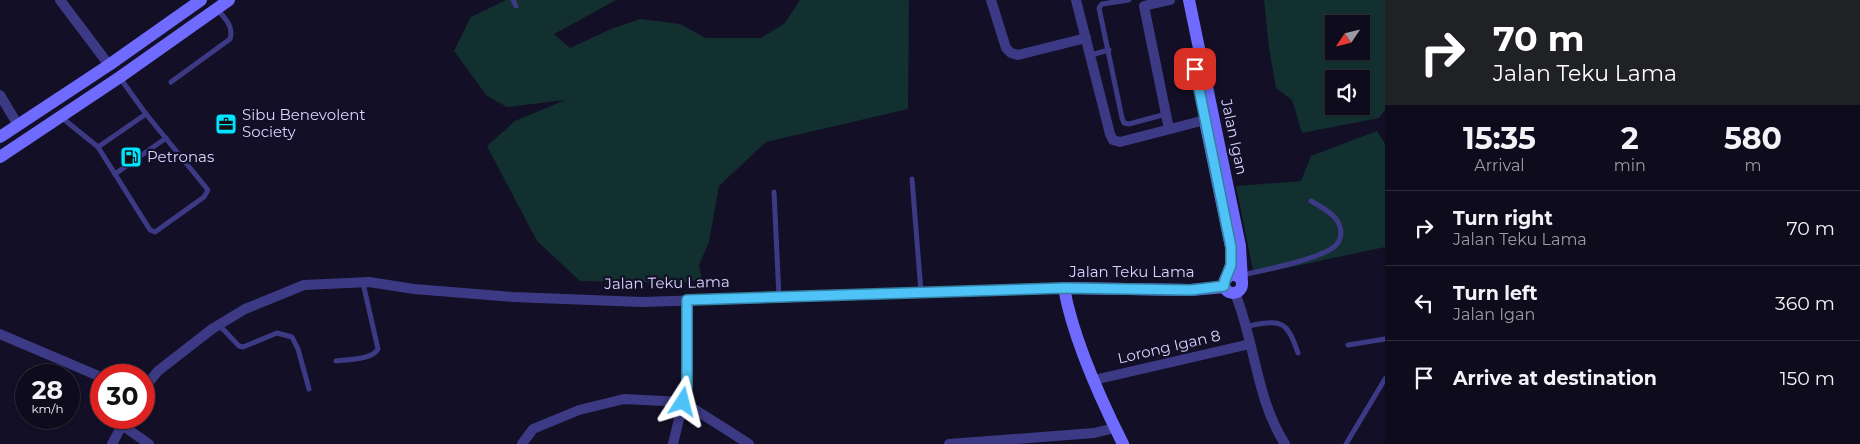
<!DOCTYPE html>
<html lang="en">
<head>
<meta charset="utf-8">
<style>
	body { margin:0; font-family:Montserrat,sans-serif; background:#171425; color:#f1f3f6; height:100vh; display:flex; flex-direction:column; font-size:19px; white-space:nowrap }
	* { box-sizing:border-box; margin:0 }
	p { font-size:16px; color:#9b9ba3 }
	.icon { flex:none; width:28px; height:28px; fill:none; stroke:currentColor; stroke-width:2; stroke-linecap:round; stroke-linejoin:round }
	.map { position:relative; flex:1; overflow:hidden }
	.side { display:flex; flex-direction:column; background:#0e0b1c; width:475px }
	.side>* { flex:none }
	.banner { background:#202124; color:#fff; overflow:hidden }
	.needle { width:32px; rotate:235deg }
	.tools { position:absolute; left:1325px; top:15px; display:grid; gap:10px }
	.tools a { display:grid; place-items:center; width:45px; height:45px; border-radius:0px; background:#0e0b1c; box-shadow:0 1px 4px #0004,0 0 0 1px #2e2b3b; font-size:25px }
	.speed { position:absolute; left:15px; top:364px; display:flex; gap:10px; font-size:25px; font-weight:700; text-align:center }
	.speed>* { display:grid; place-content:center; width:65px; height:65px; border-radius:50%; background:#0e0b1c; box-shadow:0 1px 4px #0004,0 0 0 1px #2e2b3b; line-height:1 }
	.speed small { font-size:12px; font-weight:400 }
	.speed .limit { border:8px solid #d22; background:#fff; color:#111 }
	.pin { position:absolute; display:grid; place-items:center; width:42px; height:42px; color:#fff; margin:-21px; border-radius:10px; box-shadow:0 2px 8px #0006 }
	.me { position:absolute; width:55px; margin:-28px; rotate:9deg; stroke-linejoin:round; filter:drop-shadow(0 0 4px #0008) }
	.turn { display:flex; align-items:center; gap:18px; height:105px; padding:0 25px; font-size:22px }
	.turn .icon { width:65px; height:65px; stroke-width:2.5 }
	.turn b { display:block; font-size:35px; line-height:42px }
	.eta { display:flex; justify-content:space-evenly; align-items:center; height:85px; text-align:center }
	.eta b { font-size:30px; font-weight:700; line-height:35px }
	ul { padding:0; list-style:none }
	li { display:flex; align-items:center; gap:15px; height:75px; padding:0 25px; border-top:1px solid #2e2b3b }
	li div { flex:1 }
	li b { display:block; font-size:19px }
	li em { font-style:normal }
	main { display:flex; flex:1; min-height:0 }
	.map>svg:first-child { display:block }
	.green { fill:#12302f; fill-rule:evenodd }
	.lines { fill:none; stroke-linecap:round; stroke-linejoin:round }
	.lane { stroke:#3d3a85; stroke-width:5 }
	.street { stroke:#3d3a85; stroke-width:10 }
	.secondary { stroke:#6f6bff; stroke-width:12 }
	.route-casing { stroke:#337fa1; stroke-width:12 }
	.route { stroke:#4fc3f7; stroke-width:9 }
	.labels { text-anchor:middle; stroke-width:4.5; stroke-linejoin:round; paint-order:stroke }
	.poi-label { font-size:15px; fill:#d9d4ff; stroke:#130f26; text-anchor:start }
	.street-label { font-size:15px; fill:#d9d4ff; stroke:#130f26 }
</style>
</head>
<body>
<main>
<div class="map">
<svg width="1385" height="444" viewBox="0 0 1385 444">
	<rect width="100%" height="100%" fill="#130f26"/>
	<g class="green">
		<polygon points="506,0 616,0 554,34 570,48 611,29 640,19 680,24 706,38 761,38 785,23 800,0 909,0 908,109 766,142 719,186 709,242 699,265 702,279 681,283 580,281 537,241 487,146 515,121 565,100 507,107 487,96 454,51 471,17"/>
		<path d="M1264 0H1385V110L1379 118 1302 133 1292 100 1276 88 1269 48ZM1334 24H1361V51H1334ZM1334 79H1361V106H1334Z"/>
		<polygon points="1377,131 1385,144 1385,247 1254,275 1236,186 1301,181 1311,156"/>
	</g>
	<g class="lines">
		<g class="lane">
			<polyline points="513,0 516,6"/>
			<polyline points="1129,0 1102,4 1099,8 1122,118 1124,123 1129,124 1166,114"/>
			<polyline points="1091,55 1109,50"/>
			<path d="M171 82 230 39C234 26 225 19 217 9"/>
			<polyline points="61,117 98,147 150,230 155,232 204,197 208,190 146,114 120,78"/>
			<polyline points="98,147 146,114"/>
			<polyline points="115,174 166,138"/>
			<polyline points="912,179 921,292"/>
			<polyline points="774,192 779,297"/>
			<path d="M1242 275C1260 271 1327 258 1337 244 1342 238 1342 229 1338 222 1333 213 1320 206 1311 201"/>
			<polyline points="219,325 239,346 243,347 277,333 292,337 298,349 309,389"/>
			<path d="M1246 326C1280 321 1286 317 1298 353"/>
			<polyline points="1348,345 1385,339"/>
			<path d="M336 361C348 359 372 360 378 349L363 283"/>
			<polyline points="1346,444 1385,379"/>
		</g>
		<g class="street">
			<polyline points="60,0 109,65"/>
			<polyline points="991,0 1006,48 1011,53 1018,55 1086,38"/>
			<polyline points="1076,0 1110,134 1113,140 1120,142 1205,120"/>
			<polyline points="0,95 18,125"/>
			<polyline points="1169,129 1144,6 1170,0"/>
			<path d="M1235 293C1255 342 1256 399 1285 444"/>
			<polyline points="687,300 687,385 683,402 749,444"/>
			<polyline points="0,334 101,377"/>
			<polyline points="1094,380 1250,344"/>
			<polyline points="144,388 158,371 212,329 245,309 304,285 369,282 414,289 513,297 642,302 1064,288"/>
			<polyline points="122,425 149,444"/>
			<polyline points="112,444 126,418"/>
			<polyline points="522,444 533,429 579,410 624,399 683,402 673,444"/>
			<polyline points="949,444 1094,433 1115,428"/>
		</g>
		<g class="secondary">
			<polyline points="1189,0 1240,246 1242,282"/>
			<polyline points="1206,126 1231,247 1231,265 1227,278"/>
			<polyline points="0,137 109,65 201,0"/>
			<polyline points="0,157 120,77 229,0"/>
			<circle cx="1233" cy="284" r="9"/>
			<path d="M1123 444C1100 398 1073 339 1064 288L1191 290 1224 287"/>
		</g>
	</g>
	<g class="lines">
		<g class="route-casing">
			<polyline id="route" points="683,402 687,386 687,300 1064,288 1191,290 1224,286 1225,280 1231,265 1231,247 1195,69"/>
		</g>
		<use href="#route" class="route"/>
	</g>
	<defs>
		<g id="office-square" transform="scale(1.125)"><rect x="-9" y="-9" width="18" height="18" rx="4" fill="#00e5ff" stroke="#130f26"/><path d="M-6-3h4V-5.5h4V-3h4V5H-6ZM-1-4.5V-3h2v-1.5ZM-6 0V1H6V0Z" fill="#111"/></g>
		<g id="fuel-square" transform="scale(1.125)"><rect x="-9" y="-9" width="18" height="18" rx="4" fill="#00e5ff" stroke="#130f26"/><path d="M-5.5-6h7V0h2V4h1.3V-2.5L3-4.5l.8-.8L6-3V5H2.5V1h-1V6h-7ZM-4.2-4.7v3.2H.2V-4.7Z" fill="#111"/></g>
	</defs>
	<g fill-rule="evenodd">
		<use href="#office-square" x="226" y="124"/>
		<use href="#fuel-square" x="131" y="157"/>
	</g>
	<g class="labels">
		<g class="poi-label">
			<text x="242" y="120">Sibu Benevolent<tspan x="242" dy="17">Society</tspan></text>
			<text x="147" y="162">Petronas</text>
		</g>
		<g class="street-label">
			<text transform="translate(1234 137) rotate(78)" y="5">Jalan Igan</text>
			<text x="1132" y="277">Jalan Teku Lama</text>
			<text transform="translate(667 283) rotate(-1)" y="5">Jalan Teku Lama</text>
			<text transform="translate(1169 347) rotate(-13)" y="5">Lorong Igan 8</text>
		</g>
	</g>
</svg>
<div class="tools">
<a><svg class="needle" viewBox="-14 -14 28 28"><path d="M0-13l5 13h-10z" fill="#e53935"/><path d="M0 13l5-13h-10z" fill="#9b9ba3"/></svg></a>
<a><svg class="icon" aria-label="sound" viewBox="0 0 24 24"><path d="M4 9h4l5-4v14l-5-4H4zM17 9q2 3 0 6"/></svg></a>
</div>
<div class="speed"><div>28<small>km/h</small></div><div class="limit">30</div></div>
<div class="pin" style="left:1195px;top:69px;background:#d93025"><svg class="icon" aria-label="arrive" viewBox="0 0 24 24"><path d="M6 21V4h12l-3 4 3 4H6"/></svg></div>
<svg class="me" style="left:683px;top:402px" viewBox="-20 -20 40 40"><path d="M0-17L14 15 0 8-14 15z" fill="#4fc3f7" stroke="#fff" stroke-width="4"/></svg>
</div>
<section class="side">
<div class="banner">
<div class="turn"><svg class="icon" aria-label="right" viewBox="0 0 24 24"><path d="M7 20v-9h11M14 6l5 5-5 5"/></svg><div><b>70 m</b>Jalan Teku Lama</div></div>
</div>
<div class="eta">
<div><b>15:35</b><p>Arrival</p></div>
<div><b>2</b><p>min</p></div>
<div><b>580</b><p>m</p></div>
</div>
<ul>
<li><svg class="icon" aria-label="right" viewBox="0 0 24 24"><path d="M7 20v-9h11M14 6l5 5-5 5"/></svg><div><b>Turn right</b><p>Jalan Teku Lama</p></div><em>70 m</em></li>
<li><svg class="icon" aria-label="left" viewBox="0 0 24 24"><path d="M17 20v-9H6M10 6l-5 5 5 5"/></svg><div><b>Turn left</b><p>Jalan Igan</p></div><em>360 m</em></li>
<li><svg class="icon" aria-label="arrive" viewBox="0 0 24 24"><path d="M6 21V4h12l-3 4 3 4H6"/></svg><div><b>Arrive at destination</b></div><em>150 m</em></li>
</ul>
</section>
</main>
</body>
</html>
